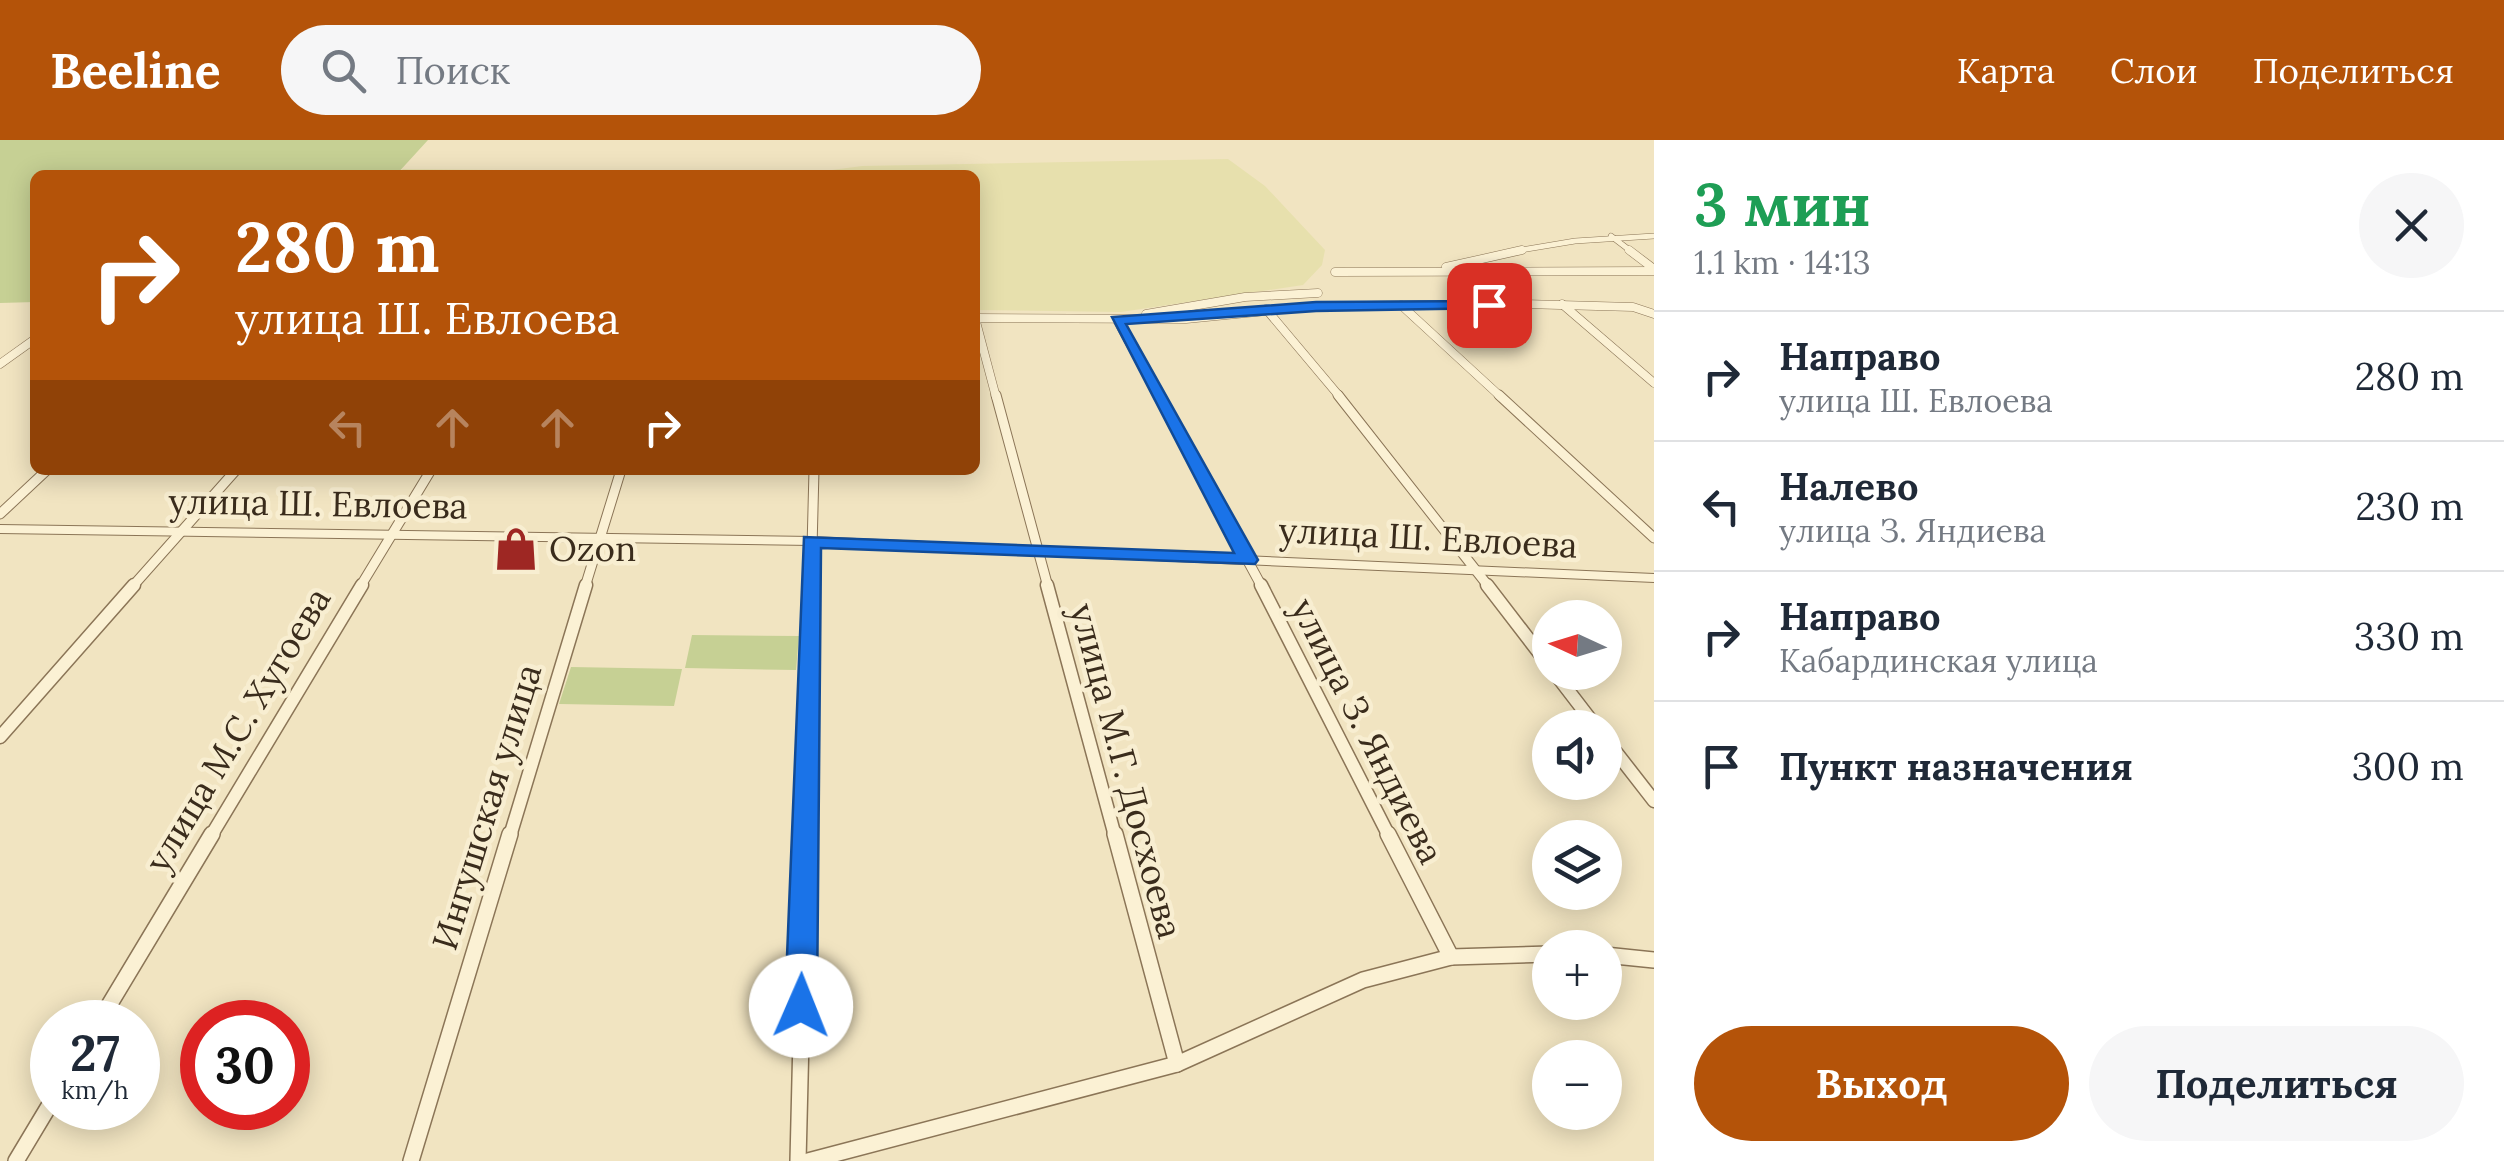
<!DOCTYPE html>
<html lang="ru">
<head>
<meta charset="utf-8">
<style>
	body { margin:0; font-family:Lora,serif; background:#f6f6f7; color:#1f2937; height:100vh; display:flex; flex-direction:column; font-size:38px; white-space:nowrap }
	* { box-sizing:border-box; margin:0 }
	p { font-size:32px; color:#747a83 }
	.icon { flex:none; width:55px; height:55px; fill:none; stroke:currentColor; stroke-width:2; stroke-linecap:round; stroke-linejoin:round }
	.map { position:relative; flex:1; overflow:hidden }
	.details { display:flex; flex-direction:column; background:#fff; width:850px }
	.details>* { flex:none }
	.hud { position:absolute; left:30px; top:30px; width:950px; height:305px; border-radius:15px; box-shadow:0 5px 25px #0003; background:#b45309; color:#fff; overflow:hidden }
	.needle { width:65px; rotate:274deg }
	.buttons { position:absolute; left:1532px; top:460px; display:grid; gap:20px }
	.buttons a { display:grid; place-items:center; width:90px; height:90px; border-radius:50%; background:#fff; box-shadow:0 5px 25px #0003; font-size:50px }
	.speed { position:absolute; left:30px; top:860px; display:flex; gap:20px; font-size:50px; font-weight:700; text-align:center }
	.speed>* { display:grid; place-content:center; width:130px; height:130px; border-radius:50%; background:#fff; box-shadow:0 5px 25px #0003; line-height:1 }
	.speed small { font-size:25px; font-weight:400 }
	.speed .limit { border:15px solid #d22; background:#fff; color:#111 }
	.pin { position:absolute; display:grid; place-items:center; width:85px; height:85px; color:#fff; margin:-42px; border-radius:20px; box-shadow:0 5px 15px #0006 }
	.me { position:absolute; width:110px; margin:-55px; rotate:1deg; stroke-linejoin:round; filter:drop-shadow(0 0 8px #0008) }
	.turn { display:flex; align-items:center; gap:35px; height:210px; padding:0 40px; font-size:45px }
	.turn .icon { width:130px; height:130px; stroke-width:2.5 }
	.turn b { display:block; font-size:70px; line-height:85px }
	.lanes { display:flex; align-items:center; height:95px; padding:0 40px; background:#0003; justify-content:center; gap:50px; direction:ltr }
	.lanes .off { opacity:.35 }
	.round { display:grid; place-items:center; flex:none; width:105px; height:105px; border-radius:52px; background:#f6f6f7 }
	.summary { display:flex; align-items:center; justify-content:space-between; height:170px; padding:0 40px }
	h1 { font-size:60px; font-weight:700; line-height:75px; color:#1e9e55 }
	.button { display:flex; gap:20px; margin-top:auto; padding:20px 40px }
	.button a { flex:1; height:115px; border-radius:60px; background:#b45309; color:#fff; font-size:40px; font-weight:700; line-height:115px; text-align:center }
	.button a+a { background:#f6f6f7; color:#1f2937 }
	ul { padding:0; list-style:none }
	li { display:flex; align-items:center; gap:30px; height:130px; padding:0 40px; border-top:2px solid #e0e1e3 }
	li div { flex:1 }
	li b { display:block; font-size:38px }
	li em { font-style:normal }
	header { display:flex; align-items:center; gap:60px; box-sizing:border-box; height:140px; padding:0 50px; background:#b45309; color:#fff }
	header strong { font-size:48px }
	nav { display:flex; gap:55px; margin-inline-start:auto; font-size:35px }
	.search { width:700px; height:90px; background:#f6f6f7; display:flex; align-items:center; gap:25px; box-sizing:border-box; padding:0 35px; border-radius:55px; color:#747a83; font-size:38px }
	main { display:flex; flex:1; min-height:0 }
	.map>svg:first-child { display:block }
	.farmland { fill:#e7e0ad }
	.green { fill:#c6d094 }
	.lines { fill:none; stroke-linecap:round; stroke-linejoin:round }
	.minor-far4-casing { stroke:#8b7557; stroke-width:6 }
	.minor-far3-casing { stroke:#8b7557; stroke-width:9 }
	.minor-far2-casing { stroke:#8b7557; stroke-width:11 }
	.minor-far1-casing { stroke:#8b7557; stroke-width:15 }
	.minor-casing { stroke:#8b7557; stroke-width:18 }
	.tertiary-casing { stroke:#8b7557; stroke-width:2 }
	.minor-far4 { stroke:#fbf1d4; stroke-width:5 }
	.minor-far3 { stroke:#fbf1d4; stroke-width:8 }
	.minor-far2 { stroke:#fbf1d4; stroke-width:9 }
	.minor-far1 { stroke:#fbf1d4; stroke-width:12 }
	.minor { stroke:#fbf1d4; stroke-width:15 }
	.tertiary { fill:#fbf1d4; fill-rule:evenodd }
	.route { fill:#1a73e8; stroke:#114b97; stroke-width:2.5 }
	.labels { text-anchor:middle; stroke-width:9; stroke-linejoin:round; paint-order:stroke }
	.street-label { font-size:35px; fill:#3a2c1c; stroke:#f8eed1 }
	.poi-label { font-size:35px; fill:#3a2c1c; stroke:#f8eed1; text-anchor:start }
</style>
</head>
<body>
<header>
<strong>Beeline</strong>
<div class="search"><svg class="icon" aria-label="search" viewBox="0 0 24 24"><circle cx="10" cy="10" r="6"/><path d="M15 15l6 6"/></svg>Поиск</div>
<nav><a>Карта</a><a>Слои</a><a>Поделиться</a></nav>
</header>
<main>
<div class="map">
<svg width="1654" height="1021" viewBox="0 0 1654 1021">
	<rect width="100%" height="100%" fill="#f1e4c1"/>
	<polygon class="farmland" points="1228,19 1265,46 1325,110 1322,125 1303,145 1121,172 975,170 975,35 396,35 403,29 809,33 862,26"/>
	<g class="green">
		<polygon points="0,0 428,0 396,35 35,35 35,162 0,163"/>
		<polygon points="692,495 799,496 796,530 685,528"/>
		<polygon points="571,527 682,529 674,566 559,564"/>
	</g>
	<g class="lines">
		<g class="minor-far4-casing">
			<g id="minor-far4">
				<polyline points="1611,96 1632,112"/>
				<polyline points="1509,112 1575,101 1654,96"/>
			</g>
		</g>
		<g class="minor-far3-casing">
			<g id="minor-far3">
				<polyline points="1629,110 1654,129"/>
				<polyline points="1446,127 1522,110"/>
				<polyline points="1335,132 1654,131"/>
				<polyline points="1562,164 1654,243"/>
				<polyline points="1401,165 1501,257"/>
				<polyline points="1266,169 1340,257"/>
				<polyline points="1146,174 1245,157 1318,153"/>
				<polyline points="1117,180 1159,257"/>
				<polyline points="0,224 35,199"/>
				<polyline points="996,257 975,178 1186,179 1316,166 1521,164 1633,167 1654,174"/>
			</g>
		</g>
		<g class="minor-far2-casing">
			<g id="minor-far2">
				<polyline points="996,255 1048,447"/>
				<polyline points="1158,255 1262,447"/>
				<polyline points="1338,255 1489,447"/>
				<polyline points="1499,255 1654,398"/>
				<polyline points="0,374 47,330"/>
				<polyline points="132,447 236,330"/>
				<polyline points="360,447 431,330"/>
				<polyline points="585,447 621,330"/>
				<polyline points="811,447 814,330"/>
			</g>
		</g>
		<g class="minor-far1-casing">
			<g id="minor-far1">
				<polyline points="1047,445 1115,696"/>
				<polyline points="1261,445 1389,696"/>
				<polyline points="1487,445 1550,527"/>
				<polyline points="1554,532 1597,588"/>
				<polyline points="0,597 134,445"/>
				<polyline points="1605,598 1654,661"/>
				<polyline points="211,696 362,445"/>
				<polyline points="510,696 586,445"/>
				<polyline points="806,696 811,445"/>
			</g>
		</g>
		<g class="minor-casing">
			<g id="minor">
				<polyline points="1115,694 1177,924"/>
				<polyline points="1388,694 1451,817"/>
				<polyline points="1605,815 1654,820"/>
				<polyline points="99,882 212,694"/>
				<polyline points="16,1021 52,961"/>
				<polyline points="411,1021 510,694"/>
				<polyline points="798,1021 806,694"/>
				<polyline points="808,1021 1177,924 1363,840 1451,817 1550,814"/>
			</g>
		</g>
		<g class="tertiary-casing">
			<polygon id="tertiary" points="0,385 811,397 1654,434 1654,442 811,405 0,393"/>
		</g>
		<use href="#minor-far4" class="minor-far4"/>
		<use href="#minor-far3" class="minor-far3"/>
		<use href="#minor-far2" class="minor-far2"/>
		<use href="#minor-far1" class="minor-far1"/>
		<use href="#minor" class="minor"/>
		<use href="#tertiary" class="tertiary"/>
	</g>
	<polygon class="route" points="1489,161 1494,168 1316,171 1126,184 1258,420 1255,424 821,408 817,866 813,876 801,880 790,876 785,866 804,397 1234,413 1112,177 1316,162"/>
	<defs>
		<g id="shop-bare" transform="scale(3.45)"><path d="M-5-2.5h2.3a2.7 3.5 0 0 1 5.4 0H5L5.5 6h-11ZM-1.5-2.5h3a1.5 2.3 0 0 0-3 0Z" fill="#9e2723" stroke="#f8eed1" stroke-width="2.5" paint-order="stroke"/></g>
	</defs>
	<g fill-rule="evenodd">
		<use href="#shop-bare" x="516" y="409"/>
	</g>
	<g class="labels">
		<g class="street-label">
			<text transform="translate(318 364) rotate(1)" y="12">улица Ш. Евлоева</text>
			<text transform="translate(1428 398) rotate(3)" y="12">улица Ш. Евлоева</text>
			<text transform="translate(238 590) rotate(-59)" y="12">улица М.С. Хугоева</text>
			<text transform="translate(1367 591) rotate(63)" y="12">улица З. Яндиева</text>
			<text transform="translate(1126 631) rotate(75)" y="12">улица М.Г. Досхоева</text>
			<text transform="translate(487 667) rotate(-73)" y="12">Ингушская улица</text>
		</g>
		<g class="poi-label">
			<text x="549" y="421">Ozon</text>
		</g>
	</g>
</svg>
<div class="buttons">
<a><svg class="needle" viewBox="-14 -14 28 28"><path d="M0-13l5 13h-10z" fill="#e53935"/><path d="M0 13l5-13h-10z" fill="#747a83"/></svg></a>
<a><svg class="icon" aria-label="sound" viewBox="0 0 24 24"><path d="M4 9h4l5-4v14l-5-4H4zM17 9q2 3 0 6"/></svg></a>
<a><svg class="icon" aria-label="layers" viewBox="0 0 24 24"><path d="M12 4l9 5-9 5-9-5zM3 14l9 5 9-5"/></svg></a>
<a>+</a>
<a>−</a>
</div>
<div class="speed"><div>27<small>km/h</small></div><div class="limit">30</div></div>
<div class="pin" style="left:1489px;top:165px;background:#d93025"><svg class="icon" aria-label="arrive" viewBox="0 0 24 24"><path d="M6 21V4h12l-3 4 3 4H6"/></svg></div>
<svg class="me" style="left:801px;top:866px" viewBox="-20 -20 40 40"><circle r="19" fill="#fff"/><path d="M0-13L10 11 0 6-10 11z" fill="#1a73e8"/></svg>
<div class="hud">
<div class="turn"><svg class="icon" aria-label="right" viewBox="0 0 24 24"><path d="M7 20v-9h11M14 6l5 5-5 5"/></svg><div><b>280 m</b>улица Ш. Евлоева</div></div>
<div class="lanes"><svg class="icon off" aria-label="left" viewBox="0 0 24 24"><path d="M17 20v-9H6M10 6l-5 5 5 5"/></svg><svg class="icon off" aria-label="ahead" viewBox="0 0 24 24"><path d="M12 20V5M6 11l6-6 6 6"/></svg><svg class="icon off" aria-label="ahead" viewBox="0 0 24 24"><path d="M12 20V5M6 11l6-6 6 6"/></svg><svg class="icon" aria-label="right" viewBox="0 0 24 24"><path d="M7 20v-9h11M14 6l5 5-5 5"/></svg></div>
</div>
</div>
<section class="details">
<div class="summary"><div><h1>3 мин</h1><p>1.1 km · 14:13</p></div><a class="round"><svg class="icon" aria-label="close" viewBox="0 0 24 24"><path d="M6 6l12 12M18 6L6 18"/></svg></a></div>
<ul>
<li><svg class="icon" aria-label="right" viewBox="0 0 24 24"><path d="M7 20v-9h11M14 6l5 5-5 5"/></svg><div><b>Направо</b><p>улица Ш. Евлоева</p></div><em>280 m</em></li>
<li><svg class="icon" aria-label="left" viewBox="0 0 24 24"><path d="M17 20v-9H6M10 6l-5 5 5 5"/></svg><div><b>Налево</b><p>улица З. Яндиева</p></div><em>230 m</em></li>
<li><svg class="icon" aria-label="right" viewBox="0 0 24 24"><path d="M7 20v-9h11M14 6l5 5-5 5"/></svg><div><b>Направо</b><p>Кабардинская улица</p></div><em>330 m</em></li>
<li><svg class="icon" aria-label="arrive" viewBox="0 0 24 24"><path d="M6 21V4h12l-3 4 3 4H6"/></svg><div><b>Пункт назначения</b></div><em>300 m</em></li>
</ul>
<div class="button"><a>Выход</a><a>Поделиться</a></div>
</section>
</main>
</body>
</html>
